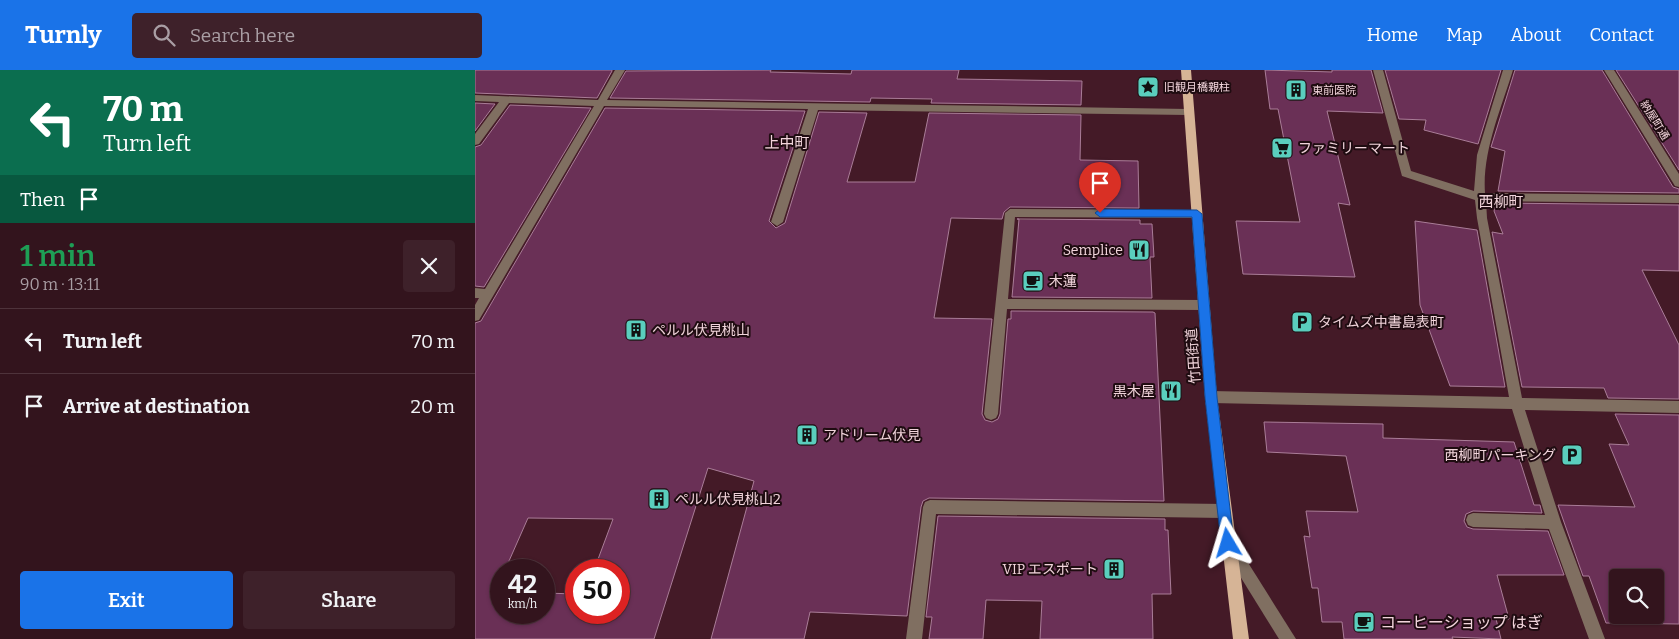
<!DOCTYPE html>
<html lang="en">
<head>
<meta charset="utf-8">
<style>
	body { margin:0; font-family:Bitter,"Noto Sans JP",serif; background:#3e212a; color:#f1f3f6; height:100vh; display:flex; flex-direction:column; font-size:19px; white-space:nowrap }
	* { box-sizing:border-box; margin:0 }
	p { font-size:16px; color:#a99ea4 }
	.icon { flex:none; width:28px; height:28px; fill:none; stroke:currentColor; stroke-width:2; stroke-linecap:round; stroke-linejoin:round }
	.map { position:relative; flex:1; overflow:hidden }
	.side { display:flex; flex-direction:column; background:#33141d; width:475px }
	.side>* { flex:none }
	.banner { background:#0b6e4f; color:#fff; overflow:hidden }
	.fabs { position:absolute; left:1134px; top:499px; display:grid; gap:10px }
	.fabs a { display:grid; place-items:center; width:55px; height:55px; border-radius:5px; background:#33141d; box-shadow:0 1px 4px #0004,0 0 0 1px #4e333b; font-size:25px }
	.speed { position:absolute; left:15px; top:489px; display:flex; gap:10px; font-size:25px; font-weight:700; text-align:center }
	.speed>* { display:grid; place-content:center; width:65px; height:65px; border-radius:50%; background:#33141d; box-shadow:0 1px 4px #0004,0 0 0 1px #4e333b; line-height:1 }
	.speed small { font-size:12px; font-weight:400 }
	.speed .limit { border:8px solid #d22; background:#fff; color:#111 }
	.pin { position:absolute; display:grid; place-items:center; width:42px; height:42px; color:#fff; margin:-51px -21px; border-radius:50% 50% 50% 0; rotate:-45deg; box-shadow:0 0 5px #0007 }
	.pin .icon { rotate:45deg }
	.me { position:absolute; width:55px; margin:-28px; rotate:353deg; stroke-linejoin:round; filter:drop-shadow(0 0 4px #0008) }
	.turn { display:flex; align-items:center; gap:18px; height:105px; padding:0 20px; font-size:22px }
	.turn .icon { width:65px; height:65px; stroke-width:2.5 }
	.turn b { display:block; font-size:35px; line-height:42px }
	.then { display:flex; align-items:center; height:48px; padding:0 20px; background:#0003; gap:10px; font-size:19px }
	.round { display:grid; place-items:center; flex:none; width:52px; height:52px; border-radius:5px; background:#3e212a }
	.summary { display:flex; align-items:center; justify-content:space-between; height:85px; padding:0 20px }
	h1 { font-size:30px; font-weight:600; line-height:38px; color:#1e9e55 }
	.action { display:flex; gap:10px; margin-top:auto; padding:10px 20px }
	.action a { flex:1; height:58px; border-radius:5px; background:#1a73e8; color:#fff; font-size:20px; font-weight:600; line-height:58px; text-align:center }
	.action a+a { background:#3e212a; color:#f1f3f6 }
	ul { padding:0; list-style:none }
	li { display:flex; align-items:center; gap:15px; height:65px; padding:0 20px; border-top:1px solid #4e333b }
	li div { flex:1 }
	li b { display:block; font-size:19px }
	li em { font-style:normal }
	header { display:flex; align-items:center; gap:30px; box-sizing:border-box; height:70px; padding:0 25px; background:#1a73e8; color:#fff }
	header strong { font-size:24px }
	nav { display:flex; gap:28px; margin-inline-start:auto; font-size:18px }
	.search { width:350px; height:45px; background:#3e212a; display:flex; align-items:center; gap:12px; box-sizing:border-box; padding:0 18px; border-radius:5px; color:#a99ea4; font-size:19px }
	main { display:flex; flex:1; min-height:0 }
	.map>svg:first-child { display:block }
	.building { fill:#6a3056; stroke:#aa7d98; fill-rule:evenodd }
	.lines { fill:none; stroke-linecap:round; stroke-linejoin:round }
	.minor { fill:#806f61; fill-rule:evenodd }
	.major { fill:#d6b496; fill-rule:evenodd }
	.route { fill:#1a73e8; stroke:#114b97 }
	.labels { text-anchor:middle; stroke-width:4; stroke-linejoin:round; paint-order:stroke }
	.far-poi-label { font-size:11px; fill:#f1d4db; stroke:#1f0c11; text-anchor:start }
	.far-street-label { font-size:11px; fill:#f1d4db; stroke:#1f0c11 }
	.poi-label { font-size:14px; fill:#f1d4db; stroke:#1f0c11; text-anchor:start }
	.street-label { font-size:14px; fill:#f1d4db; stroke:#1f0c11 }
	.neighbourhood-label { font-size:15px; fill:#f1d4db; stroke:#1f0c11 }
	.near-poi-label { font-size:16px; fill:#f1d4db; stroke:#1f0c11; text-anchor:start }
</style>
</head>
<body>
<header>
<strong>Turnly</strong>
<div class="search"><svg class="icon" aria-label="search" viewBox="0 0 24 24"><circle cx="10" cy="10" r="6"/><path d="M15 15l6 6"/></svg>Search here</div>
<nav><a>Home</a><a>Map</a><a>About</a><a>Contact</a></nav>
</header>
<main>
<section class="side">
<div class="banner">
<div class="turn"><svg class="icon" aria-label="left" viewBox="0 0 24 24"><path d="M17 20v-9H6M10 6l-5 5 5 5"/></svg><div><b>70 m</b>Turn left</div></div>
<div class="then">Then<svg class="icon" aria-label="arrive" viewBox="0 0 24 24"><path d="M6 21V4h12l-3 4 3 4H6"/></svg></div>
</div>
<div class="summary"><div><h1>1 min</h1><p>90 m · 13:11</p></div><a class="round"><svg class="icon" aria-label="close" viewBox="0 0 24 24"><path d="M6 6l12 12M18 6L6 18"/></svg></a></div>
<ul>
<li><svg class="icon" aria-label="left" viewBox="0 0 24 24"><path d="M17 20v-9H6M10 6l-5 5 5 5"/></svg><div><b>Turn left</b></div><em>70 m</em></li>
<li><svg class="icon" aria-label="arrive" viewBox="0 0 24 24"><path d="M6 21V4h12l-3 4 3 4H6"/></svg><div><b>Arrive at destination</b></div><em>20 m</em></li>
</ul>
<div class="action"><a>Exit</a><a>Share</a></div>
</section>
<div class="map">
<svg width="1204" height="569" viewBox="0 0 1204 569">
	<rect width="100%" height="100%" fill="#441a27"/>
	<g class="building">
		<polygon points="0,0 137,0 137,1 122,28 0,23"/>
		<polygon points="296,0 295,2 376,4 377,0 484,0 482,9 607,11 606,35 456,33 457,29 396,28 395,32 135,28 151,1"/>
		<polygon points="790,0 857,2 857,0 896,0 908,43 852,41 875,135 863,133 880,207 768,204 761,151 825,152 803,39 795,39"/>
		<polygon points="910,0 1026,0 1003,74 949,60 951,50 924,49"/>
		<polygon points="1040,0 1127,0 1198,117 1204,119 1204,123 1023,121 1030,81 1016,77"/>
		<polygon points="1141,0 1204,0 1204,100"/>
		<polygon points="0,33 20,34 0,61"/>
		<polygon points="35,35 116,38 9,217 0,216 0,77 6,75"/>
		<path d="M130 38 330 41 294 151 301 158 310 153 344 42 392 43 372 112H440L454 43 606 45 605 90 663 91 664 138 535 137 529 142 527 149 476 148 459 248 517 249 507 344 510 350 517 352 523 349 525 344 533 249H536V241L678 242 680 243 689 431 454 428 448 431 446 437 432 546 335 542 329 569H236L279 411 233 398 179 569H0V253L6 251ZM53 448 138 449 119 500H144V542H101V524L69 523V542H26V521H21L26 509V500H30Z"/>
		<polygon points="1021,133 1204,135 1204,201 1167,200 1204,275 1204,329 1133,328 1129,318 1047,317 1017,162 1028,164 1019,141"/>
		<polygon points="542,149 665,150 665,154 677,154 679,187 675,187 677,228 537,227 544,149"/>
		<polygon points="940,151 1002,160 1030,317 975,316 945,235"/>
		<path d="M1140 344 1204 345V554L1131 553 1114 506H1108L1083 435 1160 437 1134 374 1154 375ZM1142 508H1180V545H1142Z"/>
		<polygon points="789,352 908,354 908,368 1039,372 1059,435 1065,435 1067,443 998,441 991,444 989,451 992,457 998,459 1073,461 1089,505 1022,505 1034,549 1021,549 1026,569 977,567 978,569 869,569 867,552 847,552 843,518 837,518 829,466 835,467 831,441 883,442 871,386 792,382"/>
		<polygon points="463,446 690,449 690,460 693,460 696,524 677,524 678,569 565,569 567,531 511,530 508,569 454,569 457,547 451,547"/>
	</g>
	<g class="lines">
		<g class="minor">
			<polygon points="140,0 150,0 132,30 713,39 718,42 713,45 343,40 308,152 302,156 296,152 333,39 129,36 4,250 0,251 0,235 4,228 0,228 0,218 10,219 119,36 34,33 4,74 0,75 0,64 24,32 0,31 0,25 123,30"/>
			<path d="M898 0H908L936 101 999 121 1002 85 1028 0H1038C1026 39 1007 82 1010 123L1204 125V133L1011 131 1012 148 1047 328 1204 331V343L1050 340 1086 452 1130 569H1114L1074 459 998 457 993 455 991 450 993 445 998 443 1070 445 1037 339 736 333 731 331 730 327 731 323 736 321 1034 327 1002 148 1000 130 927 106Z"/>
			<polygon points="1129,0 1139,0 1204,104 1204,117 1200,116"/>
			<polygon points="535,139 722,140 727,144 722,148 540,147 533,229 729,230 733,231 735,235 733,239 729,240 532,239 523,344 521,348 516,350 511,348 509,344 530,143"/>
			<polygon points="455,430 749,434 754,436 756,441 754,446 749,448 461,444 447,569 431,569 448,437 450,432"/>
			<polygon points="755,470 760,472 821,569 804,569 750,482 748,477 750,472"/>
		</g>
		<polygon class="major" points="706,0 716,0 742,327 774,569 758,569 730,327"/>
	</g>
	<polygon class="route" points="625,139 722,140 727,144 742,327 759,473 757,478 753,480 748,478 746,473 730,327 717,147 625,147 620,143"/>
	<defs>
		<g id="sight-square" transform="scale(1.125)"><rect x="-9" y="-9" width="18" height="18" rx="4" fill="#5acebd" stroke="#1f0c11"/><path d="M0-6L1.8-2.2L6-1.7L2.9 1.2L3.7 5.4L0 3.3L-3.7 5.4L-2.9 1.2L-6-1.7L-1.8-2.2Z" fill="#111"/></g>
		<g id="building-square" transform="scale(1.125)"><rect x="-9" y="-9" width="18" height="18" rx="4" fill="#5acebd" stroke="#1f0c11"/><path d="M-4-6H4V6H1V3H-1V6H-4ZM-2.5-4.3h1.7v1.8h-1.7ZM.8-4.3h1.7v1.8H.8ZM-2.5-1h1.7V.8h-1.7ZM.8-1h1.7V.8H.8Z" fill="#111"/></g>
		<g id="supermarket-square" transform="scale(1.125)"><rect x="-9" y="-9" width="18" height="18" rx="4" fill="#5acebd" stroke="#1f0c11"/><path d="M-6-5.5h2.5l.6 2H6L4.5 2H-2.5L-4.4-4H-6ZM-1.5 3.2a1.3 1.3 0 1 0 .1 0ZM3 3.2a1.3 1.3 0 1 0 .1 0Z" fill="#111"/></g>
		<g id="restaurant-square" transform="scale(1.125)"><rect x="-9" y="-9" width="18" height="18" rx="4" fill="#5acebd" stroke="#1f0c11"/><path d="M-5-6h1v4h1v-4h1v4h1v-4h1v5L-1.5 .5V6h-2V.5L-5-1ZM5-6V6H3V1.5H1.5Q1.5-4 5-6Z" fill="#111"/></g>
		<g id="cafe-square" transform="scale(1.125)"><rect x="-9" y="-9" width="18" height="18" rx="4" fill="#5acebd" stroke="#1f0c11"/><path d="M-5.5-4.5H6V0H3Q3 3.5 0 3.5H-2.5Q-5.5 3.5-5.5 0ZM3-3.2v2h1.7v-2ZM-6 4.5H4V6H-6Z" fill="#111"/></g>
		<g id="parking-square" transform="scale(1.125)"><rect x="-9" y="-9" width="18" height="18" rx="4" fill="#5acebd" stroke="#1f0c11"/><path d="M-3.5-5.5H1a3.5 3.5 0 0 1 0 7H-1V5.5H-3.5ZM-1-3.4V-.6H.8a1.4 1.4 0 0 0 0-2.8Z" fill="#111"/></g>
	</defs>
	<g fill-rule="evenodd">
		<use href="#sight-square" x="673" y="17"/>
		<use href="#building-square" x="821" y="20"/>
		<use href="#supermarket-square" x="807" y="78"/>
		<use href="#restaurant-square" x="664" y="180"/>
		<use href="#cafe-square" x="558" y="211"/>
		<use href="#parking-square" x="827" y="252"/>
		<use href="#building-square" x="161" y="260"/>
		<use href="#restaurant-square" x="696" y="321"/>
		<use href="#building-square" x="332" y="365"/>
		<use href="#parking-square" x="1097" y="385"/>
		<use href="#building-square" x="184" y="429"/>
		<use href="#building-square" x="639" y="499"/>
		<use href="#cafe-square" x="889" y="552"/>
	</g>
	<g class="labels">
		<g class="far-poi-label">
			<text x="689" y="21">旧観月橋親柱</text>
			<text x="837" y="24">東前医院</text>
		</g>
		<g class="far-street-label">
			<text transform="translate(1180 50) rotate(58)" y="4">納屋町通</text>
		</g>
		<g class="poi-label">
			<text x="823" y="83">ファミリーマート</text>
			<text x="648" y="185" text-anchor="end">Semplice</text>
			<text x="574" y="216">木蓮</text>
			<text x="843" y="257">タイムズ中書島表町</text>
			<text x="177" y="265">ペルル伏見桃山</text>
			<text x="680" y="326" text-anchor="end">黒木屋</text>
			<text x="348" y="370">アドリーム伏見</text>
			<text x="1081" y="390" text-anchor="end">西柳町パーキング</text>
			<text x="200" y="434">ペルル伏見桃山2</text>
			<text x="623" y="504" text-anchor="end">VIP エスポート</text>
		</g>
		<g class="street-label">
			<text transform="translate(718 286) rotate(-94)" y="5">竹田街道</text>
		</g>
		<g class="neighbourhood-label">
			<text x="312" y="78">上中町</text>
			<text x="1026" y="137">西柳町</text>
		</g>
		<g class="near-poi-label">
			<text x="905" y="558">コーヒーショップ はぎ</text>
		</g>
	</g>
</svg>
<div class="fabs">
<a><svg class="icon" aria-label="search" viewBox="0 0 24 24"><circle cx="10" cy="10" r="6"/><path d="M15 15l6 6"/></svg></a>
</div>
<div class="speed"><div>42<small>km/h</small></div><div class="limit">50</div></div>
<div class="pin" style="left:625px;top:143px;background:#d93025"><svg class="icon" aria-label="arrive" viewBox="0 0 24 24"><path d="M6 21V4h12l-3 4 3 4H6"/></svg></div>
<svg class="me" style="left:753px;top:473px" viewBox="-20 -20 40 40"><path d="M0-17L14 15 0 8-14 15z" fill="#1a73e8" stroke="#fff" stroke-width="4"/></svg>
</div>
</main>
</body>
</html>
